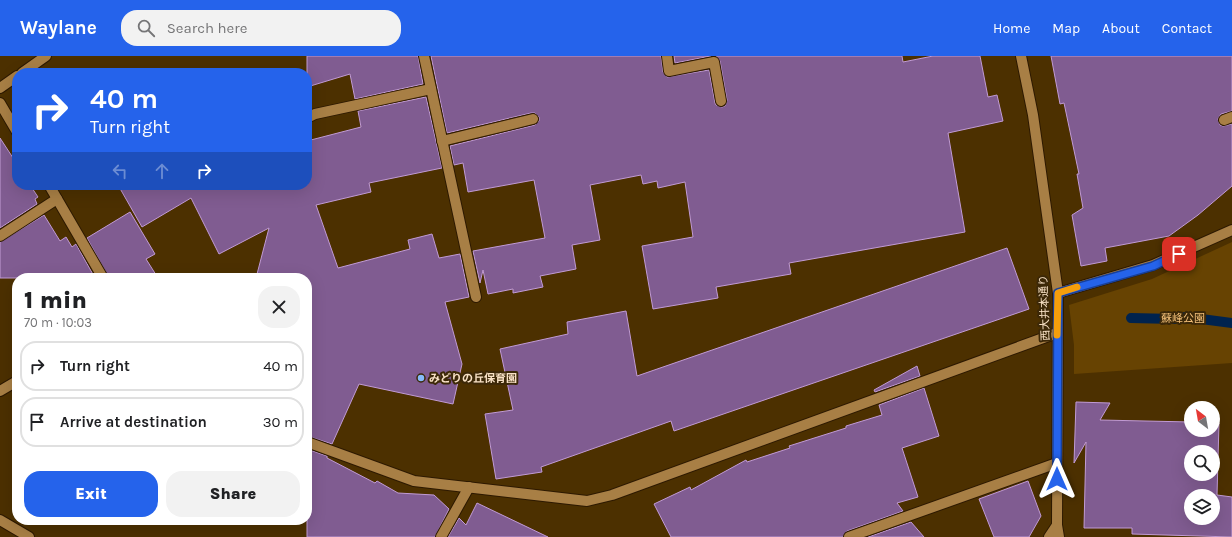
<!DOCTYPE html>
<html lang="en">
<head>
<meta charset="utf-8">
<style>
	body { margin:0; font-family:Karla,"Noto Sans JP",sans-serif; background:#f2f2f2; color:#202124; height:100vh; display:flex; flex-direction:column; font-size:15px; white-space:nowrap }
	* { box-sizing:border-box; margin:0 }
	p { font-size:13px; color:#757577 }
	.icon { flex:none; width:22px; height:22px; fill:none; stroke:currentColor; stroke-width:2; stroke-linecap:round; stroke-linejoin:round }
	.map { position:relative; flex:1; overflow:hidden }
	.drawer { position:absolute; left:12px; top:217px; width:300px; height:252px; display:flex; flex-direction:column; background:#fff; border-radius:16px; box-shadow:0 4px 16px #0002 }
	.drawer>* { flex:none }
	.top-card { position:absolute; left:12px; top:12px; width:300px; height:122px; border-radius:16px; box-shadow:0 4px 16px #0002; background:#2563eb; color:#fff; overflow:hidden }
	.needle { width:26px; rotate:329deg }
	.tools { position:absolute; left:1184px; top:345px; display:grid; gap:8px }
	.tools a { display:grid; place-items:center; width:36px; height:36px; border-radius:50%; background:#fff; box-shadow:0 4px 16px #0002; font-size:20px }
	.pin { position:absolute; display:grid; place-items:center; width:34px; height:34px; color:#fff; margin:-17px; border-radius:8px; box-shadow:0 2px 6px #0006 }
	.me { position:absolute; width:44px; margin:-22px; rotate:0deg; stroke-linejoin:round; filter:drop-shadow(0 0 3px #0008) }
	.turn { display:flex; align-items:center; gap:14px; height:84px; padding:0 12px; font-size:18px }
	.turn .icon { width:52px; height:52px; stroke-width:2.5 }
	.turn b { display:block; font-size:28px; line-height:34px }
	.lanes { display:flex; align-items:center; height:38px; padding:0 12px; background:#0003; justify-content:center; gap:20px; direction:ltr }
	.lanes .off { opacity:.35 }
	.round { display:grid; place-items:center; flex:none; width:42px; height:42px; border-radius:16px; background:#f2f2f2 }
	.overview { display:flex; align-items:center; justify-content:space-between; height:68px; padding:0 12px }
	h1 { font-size:24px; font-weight:800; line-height:30px }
	.cta { display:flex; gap:8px; margin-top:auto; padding:8px 12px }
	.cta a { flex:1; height:46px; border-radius:16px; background:#2563eb; color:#fff; font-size:16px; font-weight:800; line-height:46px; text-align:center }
	.cta a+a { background:#f2f2f2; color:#202124 }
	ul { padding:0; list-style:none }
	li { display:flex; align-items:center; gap:12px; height:50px; margin:0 8px 6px; padding:0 4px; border:2px solid #e0e0e0; border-radius:16px }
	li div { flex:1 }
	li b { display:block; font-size:15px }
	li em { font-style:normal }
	header { display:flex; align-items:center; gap:24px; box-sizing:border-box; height:56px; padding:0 20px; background:#2563eb; color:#fff }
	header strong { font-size:19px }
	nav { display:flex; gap:22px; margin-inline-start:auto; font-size:14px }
	.search { width:280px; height:36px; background:#f2f2f2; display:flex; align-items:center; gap:10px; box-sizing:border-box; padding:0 14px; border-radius:16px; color:#757577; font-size:15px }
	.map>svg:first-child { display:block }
	.green { fill:#674302 }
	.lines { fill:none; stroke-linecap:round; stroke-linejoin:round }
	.stream { stroke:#00234e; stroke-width:10 }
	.building { fill:#805c91; stroke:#c19bd5; fill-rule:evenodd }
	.service-casing { stroke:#2d1900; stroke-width:12 }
	.minor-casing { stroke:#2d1900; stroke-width:12 }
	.tertiary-casing { stroke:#2d1900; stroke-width:12 }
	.service { stroke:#a87f45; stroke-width:10 }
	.minor { stroke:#a87f45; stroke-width:10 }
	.tertiary { stroke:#a87f45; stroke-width:10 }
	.route-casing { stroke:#184099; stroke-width:10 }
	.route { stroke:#2563eb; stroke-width:7 }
	.slow { stroke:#f59e0b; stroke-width:7 }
	.poi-dot { fill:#86bbfb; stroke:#3c2808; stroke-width:1.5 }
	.labels { text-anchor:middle; stroke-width:4; stroke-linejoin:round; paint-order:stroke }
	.street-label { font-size:11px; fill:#f8e1c5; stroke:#3c2808 }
	.park-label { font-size:11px; fill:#f4c079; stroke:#3c2808 }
	.poi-label { font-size:11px; font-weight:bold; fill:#f8e1c5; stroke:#3c2808; text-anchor:start }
</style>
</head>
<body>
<header>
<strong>Waylane</strong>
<div class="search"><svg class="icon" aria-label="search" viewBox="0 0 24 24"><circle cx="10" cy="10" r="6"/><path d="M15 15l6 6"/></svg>Search here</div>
<nav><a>Home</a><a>Map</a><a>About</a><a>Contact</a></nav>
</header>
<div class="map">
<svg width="1232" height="481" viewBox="0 0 1232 481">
	<rect width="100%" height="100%" fill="#4c3000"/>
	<polygon class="green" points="1232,186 1232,307 1074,318 1074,289 1069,249 1152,223"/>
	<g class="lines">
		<polyline class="stream" points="1131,262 1174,263 1186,261 1232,267"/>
	</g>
	<g class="building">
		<polygon points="307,0 418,0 423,28 355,43 350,18 307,31"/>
		<polygon points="431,0 661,0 663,16 667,21 709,14 715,47 716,49 722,51 725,50 727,44 720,5 716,0 902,0 903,6 933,0 980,0 988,41 997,39 1003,65 948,77 965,176 789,207 791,218 716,231 718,242 653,253 642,190 693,181 685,126 658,132 657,125 643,128 641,119 590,129 600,184 572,189 576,213 540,220 543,231 513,237 513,233 488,238 483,214 480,227 473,195 545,182 534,124 468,136 463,107 454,109 450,90 535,69 539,65 539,61 535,57 531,57 447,77"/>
		<polygon points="674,0 711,0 675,7"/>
		<polygon points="1051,0 1232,0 1232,55 1221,58 1218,63 1220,69 1223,70 1232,68 1232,130 1198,159 1169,180 1105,192 1107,205 1081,210 1072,159 1083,152 1077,118 1079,118 1064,47 1060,48"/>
		<polygon points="426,41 442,112 369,127 371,136 316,149 338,212 410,193 408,184 432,178 439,202 460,198 469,241 445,246 462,308 453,348 359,328 332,388 307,380 307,222 256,222 269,172 219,198 191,142 142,171 118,129 307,129 307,85 361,71 358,55"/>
		<polygon points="0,82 17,108 17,129 30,129 38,141 35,143 37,148 0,172"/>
		<polygon points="130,156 155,198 146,203 158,222 109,222 87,182"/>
		<polygon points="44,159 60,185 66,181 72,191 76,188 95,222 0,222 0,186"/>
		<polygon points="1007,192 1029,253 674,375 671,365 541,411 542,416 496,423 485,358 513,354 500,293 568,278 567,266 626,255 637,320"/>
		<polygon points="917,310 920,320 875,336 874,334"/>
		<polygon points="924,332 939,380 902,392 918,441 897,447 903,455 847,475 843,481 671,481 654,448 690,431 691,434 746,404 747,406 790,392 789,390 846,372 846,370 882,359 879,349"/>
		<path d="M1076 346 1110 347 1100 364 1191 366V374H1213V367H1219L1217 439 1232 441V481L1132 478V472H1084L1086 386 1074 407ZM1191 396H1213V418H1191ZM1191 440H1213V462H1191Z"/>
		<polygon points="307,393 327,400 327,402 375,427 377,425 398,437 434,439 449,453 435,481 307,481"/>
		<polygon points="1028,425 1041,460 1029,481 994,481 979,443"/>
		<polygon points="477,447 548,481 448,481 459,462 466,469"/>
		<polygon points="911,466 924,481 868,481"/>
	</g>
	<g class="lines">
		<g class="service-casing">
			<g id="service">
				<polyline points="667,0 669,15 714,6 721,45"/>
				<polyline points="307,62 315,58 431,33"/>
				<polyline points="1224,64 1232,61"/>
				<polyline points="442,85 533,63"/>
				<polyline points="0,180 57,143"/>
				<polyline points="1058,237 1153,209 1232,174"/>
				<polyline points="0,335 17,325"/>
				<polyline points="849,481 1057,407"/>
			</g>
		</g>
		<g class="minor-casing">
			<g id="minor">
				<polyline points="424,0 476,241"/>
				<polyline points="22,17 46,0"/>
				<polyline points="0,32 17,20"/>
				<polyline points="0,47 17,76"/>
				<polyline points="49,129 103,222"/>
				<polyline points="307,386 414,425 587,445 612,439 1057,277"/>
				<polyline points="441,481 469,431"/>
				<polyline points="1049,481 1057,469"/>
			</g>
		</g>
		<g class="tertiary-casing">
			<g id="tertiary">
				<polyline points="1021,0 1033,59 1058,237 1057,469 1059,481"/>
				<polyline points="0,464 29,481"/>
			</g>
		</g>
		<use href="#service" class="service"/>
		<use href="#minor" class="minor"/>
		<use href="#tertiary" class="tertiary"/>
	</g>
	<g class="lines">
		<g class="route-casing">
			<polyline id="route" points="1057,423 1058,237 1153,210 1179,198"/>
		</g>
		<use href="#route" class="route"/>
		<polyline class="slow" points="1057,279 1058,237 1077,231"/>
	</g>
	<circle class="poi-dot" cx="421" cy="322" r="4"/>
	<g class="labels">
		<g class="street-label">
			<text transform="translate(1044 252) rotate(-92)" y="4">西大井本通り</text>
		</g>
		<g class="park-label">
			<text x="1183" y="266">蘇峰公園</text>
		</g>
		<g class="poi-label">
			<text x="429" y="326">みどりの丘保育園</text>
		</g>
	</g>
</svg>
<div class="tools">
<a><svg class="needle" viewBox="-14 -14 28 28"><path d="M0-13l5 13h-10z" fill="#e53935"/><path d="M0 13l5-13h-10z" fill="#757577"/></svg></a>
<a><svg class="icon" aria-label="search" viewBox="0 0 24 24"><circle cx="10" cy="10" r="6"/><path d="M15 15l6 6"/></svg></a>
<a><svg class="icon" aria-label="layers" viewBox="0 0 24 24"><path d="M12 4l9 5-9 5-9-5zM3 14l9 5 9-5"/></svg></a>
</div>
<div class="pin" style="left:1179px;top:198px;background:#d93025"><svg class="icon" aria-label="arrive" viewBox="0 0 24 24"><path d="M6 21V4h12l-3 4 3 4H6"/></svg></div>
<svg class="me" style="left:1057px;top:423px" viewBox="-20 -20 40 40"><path d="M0-17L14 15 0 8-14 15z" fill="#2563eb" stroke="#fff" stroke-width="4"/></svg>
<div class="top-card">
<div class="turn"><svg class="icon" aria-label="right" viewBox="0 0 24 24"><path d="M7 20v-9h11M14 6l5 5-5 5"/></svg><div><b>40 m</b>Turn right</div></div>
<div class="lanes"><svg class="icon off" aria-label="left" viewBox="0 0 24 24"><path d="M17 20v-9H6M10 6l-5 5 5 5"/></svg><svg class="icon off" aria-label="ahead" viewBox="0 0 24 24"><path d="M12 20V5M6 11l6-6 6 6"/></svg><svg class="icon" aria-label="right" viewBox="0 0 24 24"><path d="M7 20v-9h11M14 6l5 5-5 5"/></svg></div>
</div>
<section class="drawer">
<div class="overview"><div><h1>1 min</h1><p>70 m · 10:03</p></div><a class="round"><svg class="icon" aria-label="close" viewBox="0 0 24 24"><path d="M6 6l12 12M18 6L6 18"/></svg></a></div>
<ul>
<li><svg class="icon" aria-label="right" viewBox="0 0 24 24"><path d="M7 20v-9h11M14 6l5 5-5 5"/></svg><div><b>Turn right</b></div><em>40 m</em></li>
<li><svg class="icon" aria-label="arrive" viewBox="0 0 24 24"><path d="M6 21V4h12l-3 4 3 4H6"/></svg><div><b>Arrive at destination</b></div><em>30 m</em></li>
</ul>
<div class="cta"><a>Exit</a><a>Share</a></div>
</section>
</div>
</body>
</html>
